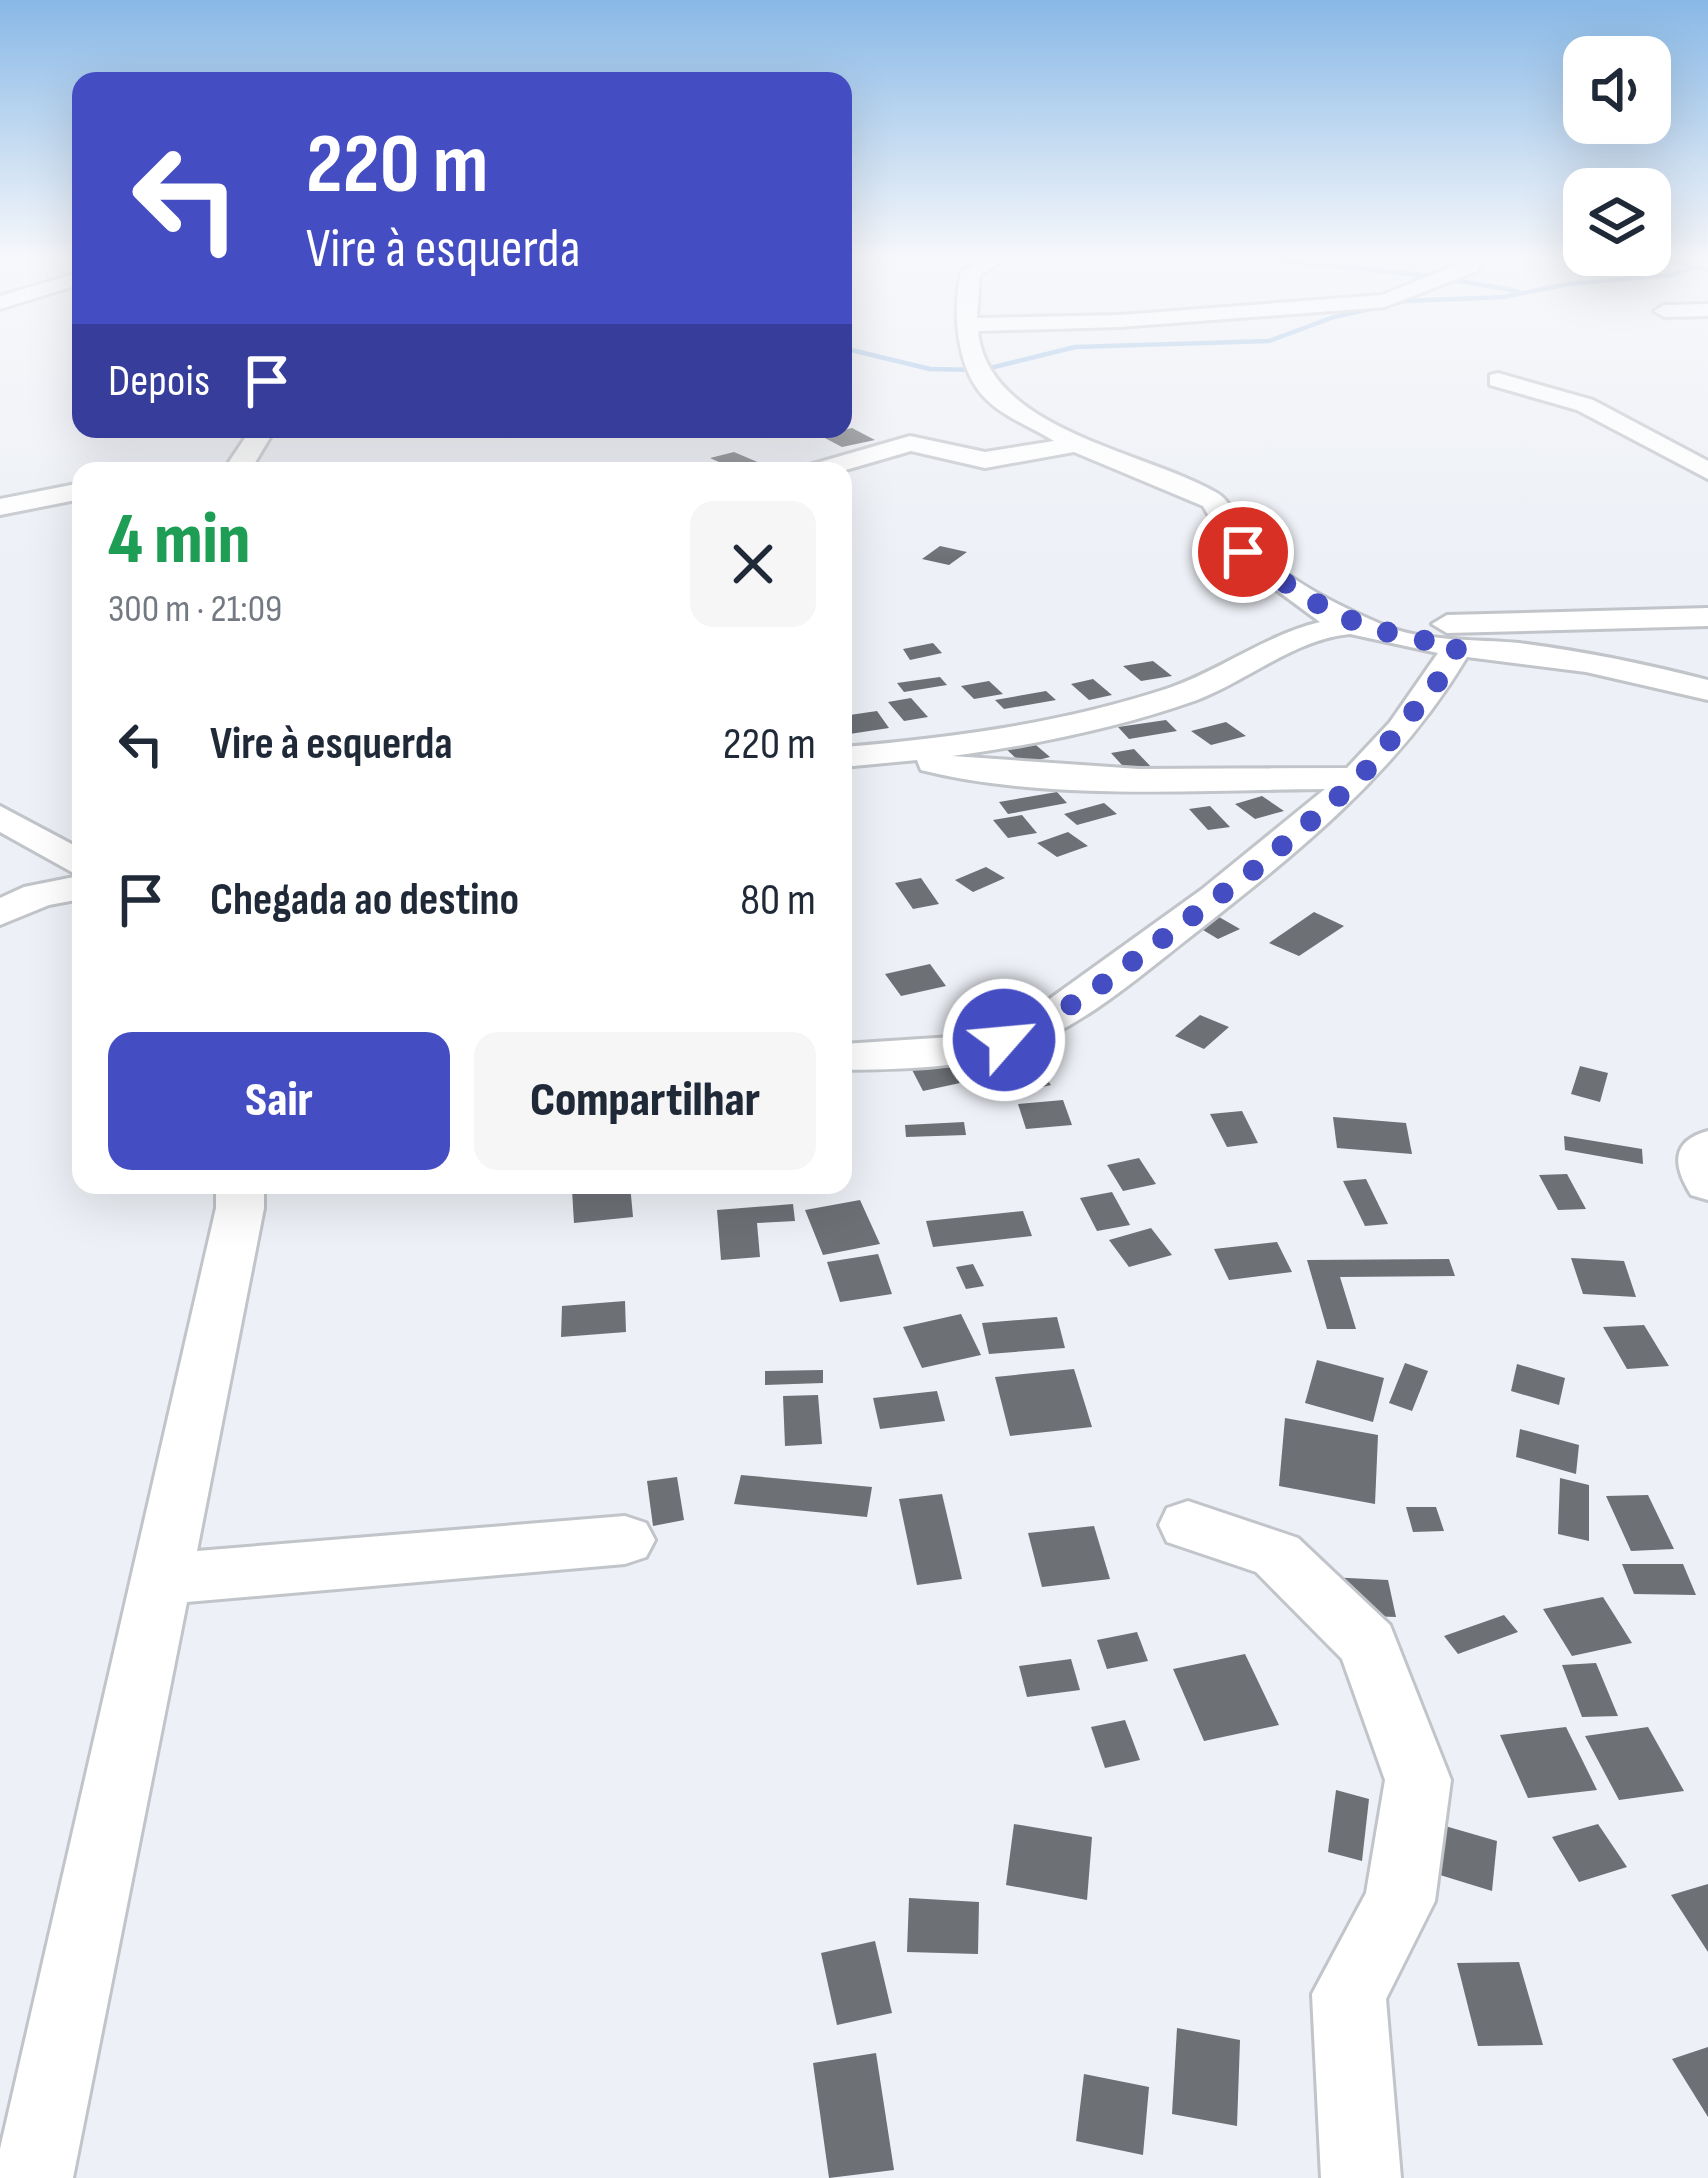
<!DOCTYPE html>
<html lang="pt">
<head>
<meta charset="utf-8">
<style>
	body { margin:0; font-family:"Sofia Sans Condensed",sans-serif; background:#f6f6f7; color:#1f2937; height:100vh; display:flex; flex-direction:column; font-size:45px; white-space:nowrap }
	* { box-sizing:border-box; margin:0 }
	p { font-size:39px; color:#747a83 }
	.icon { flex:none; width:66px; height:66px; fill:none; stroke:currentColor; stroke-width:2; stroke-linecap:round; stroke-linejoin:round }
	.map { position:relative; flex:1; overflow:hidden }
	.side { position:absolute; left:72px; top:462px; width:780px; height:732px; display:flex; flex-direction:column; background:#fff; border-radius:24px; box-shadow:0 12px 48px #0002 }
	.side>* { flex:none }
	.top-card { position:absolute; left:72px; top:72px; width:780px; height:366px; border-radius:24px; box-shadow:0 12px 48px #0002; background:#454dc2; color:#fff; overflow:hidden }
	.fabs { position:absolute; left:1563px; top:36px; display:grid; gap:24px }
	.fabs a { display:grid; place-items:center; width:108px; height:108px; border-radius:24px; background:#fff; box-shadow:0 12px 48px #0002; font-size:60px }
	.pin { position:absolute; display:grid; place-items:center; width:102px; height:102px; color:#fff; margin:-51px; border:6px solid #fff; border-radius:50%; box-shadow:0 3px 12px #0007 }
	.me { position:absolute; width:132px; margin:-66px; rotate:63deg; stroke-linejoin:round; filter:drop-shadow(0 0 9px #0008) }
	.turn { display:flex; align-items:center; gap:42px; height:252px; padding:0 36px; font-size:54px }
	.turn .icon { width:156px; height:156px; stroke-width:2.5 }
	.turn b { display:block; font-size:84px; line-height:102px }
	.then { display:flex; align-items:center; height:114px; padding:0 36px; background:#0003; gap:24px; font-size:45px }
	.round { display:grid; place-items:center; flex:none; width:126px; height:126px; border-radius:24px; background:#f6f6f7 }
	.summary { display:flex; align-items:center; justify-content:space-between; height:204px; padding:0 36px }
	h1 { font-size:72px; font-weight:800; line-height:90px; color:#1e9e55 }
	.button { display:flex; gap:24px; margin-top:auto; padding:24px 36px }
	.button a { flex:1; height:138px; border-radius:24px; background:#454dc2; color:#fff; font-size:48px; font-weight:800; line-height:138px; text-align:center }
	.button a+a { background:#f6f6f7; color:#1f2937 }
	ul { padding:0; list-style:none }
	li { display:flex; align-items:center; gap:36px; height:156px; padding:0 36px }
	li div { flex:1 }
	li b { display:block; font-size:45px }
	li em { font-style:normal }
	.map>svg:first-child { display:block }
	.lines { fill:none; stroke-linecap:round; stroke-linejoin:round }
	.stream { stroke:#99bde4; stroke-width:4.5 }
	.building { fill:#6d7075 }
	.minor-casing { stroke:#c1c4c9; stroke-width:6 }
	.minor { fill:#fff; fill-rule:evenodd }
	.route { stroke:#454dc2; stroke-width:21; stroke-dasharray:0 37.8 }
</style>
</head>
<body>
<div class="map">
<svg width="1708" height="2178" viewBox="0 0 1708 2178">
	<rect width="100%" height="100%" fill="#edf0f6"/>
	<g class="lines">
		<g class="stream">
			<polyline points="1221,255 1423,275 1518,291"/>
			<polyline points="843,348 930,369 982,370 1075,347 1269,341 1334,317 1405,301 1503,297 1568,284 1671,275 1708,262"/>
		</g>
	</g>
	<g class="building">
		<polygon points="852,428 875,440 842,447 819,435"/>
		<polygon points="734,452 767,466 739,471 710,458"/>
		<polygon points="940,546 967,552 949,565 922,559"/>
		<polygon points="933,643 942,653 910,660 903,649"/>
		<polygon points="1153,661 1172,676 1141,681 1123,666"/>
		<polygon points="940,677 947,685 904,692 897,683"/>
		<polygon points="1093,679 1112,695 1089,700 1071,684"/>
		<polygon points="989,681 1003,694 974,699 961,686"/>
		<polygon points="1046,691 1056,700 1004,709 995,700"/>
		<polygon points="911,698 928,717 904,721 888,702"/>
		<polygon points="877,711 889,728 843,735 843,716"/>
		<polygon points="1166,720 1177,731 1129,739 1118,727"/>
		<polygon points="1226,722 1246,736 1211,745 1191,731"/>
		<polygon points="1030,740 1050,757 1022,764 1003,746"/>
		<polygon points="1134,749 1155,771 1131,775 1111,753"/>
		<polygon points="1057,792 1067,803 1008,814 999,802"/>
		<polygon points="1262,796 1284,811 1255,819 1235,804"/>
		<polygon points="1104,803 1117,814 1077,825 1064,814"/>
		<polygon points="1210,806 1230,827 1208,830 1189,809"/>
		<polygon points="1022,815 1037,833 1008,838 993,820"/>
		<polygon points="1068,832 1088,846 1057,857 1037,843"/>
		<polygon points="986,867 1005,878 973,892 955,880"/>
		<polygon points="921,878 939,904 913,909 895,883"/>
		<polygon points="1314,912 1344,926 1299,956 1269,943"/>
		<polygon points="1219,917 1240,929 1218,939 1198,927"/>
		<polygon points="930,964 946,986 901,996 885,974"/>
		<polygon points="1200,1015 1229,1027 1204,1049 1175,1036"/>
		<polygon points="944,1057 960,1083 923,1091 909,1064"/>
		<polygon points="1035,1064 1051,1085 1026,1091 1010,1070"/>
		<polygon points="1580,1066 1608,1073 1600,1102 1571,1094"/>
		<polygon points="1063,1100 1072,1125 1026,1129 1018,1104"/>
		<polygon points="1242,1111 1258,1143 1227,1147 1210,1114"/>
		<polygon points="1333,1117 1406,1123 1412,1154 1337,1148"/>
		<polygon points="964,1122 966,1135 906,1137 905,1125"/>
		<polygon points="1564,1136 1642,1149 1643,1164 1565,1150"/>
		<polygon points="1139,1158 1156,1184 1123,1191 1107,1165"/>
		<polygon points="1567,1174 1586,1209 1558,1210 1539,1175"/>
		<polygon points="1366,1179 1388,1224 1365,1226 1343,1181"/>
		<polygon points="630,1185 633,1217 574,1223 572,1190"/>
		<polygon points="1112,1192 1130,1225 1097,1231 1080,1198"/>
		<polygon points="860,1200 880,1244 823,1255 805,1210"/>
		<polygon points="793,1204 795,1221 757,1223 760,1257 721,1260 717,1210"/>
		<polygon points="1023,1211 1032,1236 933,1247 926,1221"/>
		<polygon points="1151,1228 1172,1255 1129,1267 1109,1240"/>
		<polygon points="1277,1242 1292,1272 1229,1280 1214,1249"/>
		<polygon points="878,1254 892,1294 840,1302 827,1262"/>
		<polygon points="1571,1258 1624,1261 1636,1297 1583,1294"/>
		<polygon points="1449,1259 1455,1276 1340,1277 1356,1329 1327,1329 1307,1260"/>
		<polygon points="973,1264 984,1286 966,1289 956,1267"/>
		<polygon points="625,1301 626,1332 561,1337 562,1306"/>
		<polygon points="961,1314 981,1355 922,1368 903,1327"/>
		<polygon points="1057,1317 1065,1348 989,1354 982,1323"/>
		<polygon points="1644,1325 1669,1366 1627,1369 1603,1327"/>
		<polygon points="1317,1360 1384,1378 1373,1422 1305,1403"/>
		<polygon points="1405,1363 1428,1371 1412,1411 1389,1403"/>
		<polygon points="1517,1364 1565,1378 1559,1405 1511,1391"/>
		<polygon points="1074,1369 1092,1427 1010,1436 995,1377"/>
		<polygon points="823,1370 823,1383 765,1385 765,1371"/>
		<polygon points="937,1391 945,1421 880,1429 873,1398"/>
		<polygon points="818,1395 822,1444 785,1446 783,1396"/>
		<polygon points="1285,1418 1378,1435 1375,1504 1279,1486"/>
		<polygon points="1520,1429 1579,1445 1576,1474 1516,1457"/>
		<polygon points="741,1475 872,1487 867,1517 734,1504"/>
		<polygon points="677,1477 684,1520 653,1526 647,1481"/>
		<polygon points="1560,1478 1589,1485 1589,1541 1558,1534"/>
		<polygon points="942,1494 962,1579 917,1585 899,1499"/>
		<polygon points="1648,1495 1674,1549 1631,1551 1606,1496"/>
		<polygon points="1406,1507 1436,1507 1444,1531 1413,1532"/>
		<polygon points="1094,1526 1110,1579 1042,1587 1028,1533"/>
		<polygon points="1622,1564 1683,1564 1696,1595 1634,1594"/>
		<polygon points="1328,1577 1388,1580 1396,1617 1334,1615"/>
		<polygon points="1603,1597 1632,1643 1572,1656 1543,1609"/>
		<polygon points="1504,1615 1518,1632 1458,1654 1444,1636"/>
		<polygon points="1137,1632 1148,1661 1107,1669 1097,1640"/>
		<polygon points="1245,1654 1279,1725 1204,1741 1173,1669"/>
		<polygon points="1071,1659 1080,1690 1027,1697 1019,1666"/>
		<polygon points="1596,1663 1618,1716 1582,1717 1562,1665"/>
		<polygon points="1125,1720 1140,1760 1105,1768 1091,1727"/>
		<polygon points="1566,1727 1597,1790 1528,1798 1500,1735"/>
		<polygon points="1648,1727 1684,1791 1619,1800 1585,1736"/>
		<polygon points="1336,1790 1369,1799 1362,1861 1328,1852"/>
		<polygon points="1407,1815 1497,1841 1492,1891 1401,1863"/>
		<polygon points="1014,1824 1092,1837 1087,1900 1006,1885"/>
		<polygon points="1598,1824 1627,1867 1579,1882 1552,1837"/>
		<polygon points="1708,1884 1708,1952 1671,1895"/>
		<polygon points="909,1898 979,1902 978,1954 907,1952"/>
		<polygon points="875,1941 892,2013 837,2025 821,1953"/>
		<polygon points="1519,1962 1543,2045 1478,2046 1457,1963"/>
		<polygon points="1177,2028 1240,2040 1237,2126 1172,2114"/>
		<polygon points="1708,2047 1708,2117 1672,2059"/>
		<polygon points="876,2053 894,2170 829,2178 813,2063"/>
		<polygon points="1084,2074 1149,2087 1143,2155 1076,2141"/>
	</g>
	<g class="lines">
		<g class="minor-casing">
			<g id="minor">
				<path d="M990 255H1013L980 275 977 318 1120 315 1382 295 1457 265 1449 255H1469L1480 267 1477 271 1385 307 1120 327 978 331C988 431 1146 451 1217 493 1236 504 1237 531 1252 545 1291 583 1337 605 1383 625 1422 642 1476 639 1519 643 1583 651 1646 664 1708 680V700L1586 672 1467 657C1396 776 1293 856 1185 941 1133 982 1080 1028 1016 1050 960 1069 901 1069 843 1070V1044L967 1036 1037 1008 1201 890 1325 789C1198 790 1044 801 921 770L917 760 843 767V747C953 738 1063 723 1169 688 1221 670 1266 635 1320 622L1234 559 1203 506 1074 452 985 468 911 451 842 471H802L806 466 910 436 985 452 1054 441C1033 428 1004 417 987 400 956 371 952 310 961 272ZM1350 634 1438 653 1390 722 1347 768 1139 769 952 756C1034 745 1118 728 1197 700 1247 681 1295 639 1350 634Z"/>
				<polygon points="1667,255 1708,257 1708,269 1669,259"/>
				<polygon points="81,272 81,284 0,309 0,296"/>
				<polygon points="1708,304 1708,316 1664,317 1654,311 1664,305"/>
				<polygon points="1498,373 1593,400 1708,461 1708,479 1577,410 1490,385 1490,375"/>
				<polygon points="251,429 275,429 250,471 223,471"/>
				<polygon points="81,483 81,499 0,515 0,499"/>
				<polygon points="1708,608 1708,626 1447,633 1432,624 1447,615"/>
				<polygon points="0,806 81,849 81,899 49,905 0,925 0,898 24,887 79,876 0,832"/>
				<path d="M1708 1131V1200L1691 1195C1673 1166 1670 1141 1708 1131Z"/>
				<polygon points="216,1185 264,1185 264,1208 197,1551 625,1516 646,1523 655,1540 646,1557 625,1564 187,1602 73,2178 0,2178 0,2149 216,1208"/>
				<polygon points="1188,1501 1298,1538 1390,1625 1451,1780 1435,1901 1386,1999 1401,2178 1321,2178 1312,1994 1366,1893 1385,1780 1342,1659 1256,1572 1167,1542 1159,1525 1167,1508"/>
			</g>
		</g>
		<use href="#minor" class="minor"/>
	</g>
	<linearGradient id="sky" x2="0" y2="1"><stop stop-color="#88b8e6"/><stop offset="0.46" stop-color="#f7f8fb"/><stop offset="1" stop-color="#f7f8fb" stop-opacity="0"/></linearGradient>
	<rect width="1708" height="560" fill="url(#sky)"/>
	<g class="lines">
		<path class="route" d="M1004 1040 1084 998 1259 866 1360 778 1443 675 1458 646C1355 630 1326 615 1243 552"/>
	</g>
</svg>
<div class="fabs">
<a><svg class="icon" aria-label="sound" viewBox="0 0 24 24"><path d="M4 9h4l5-4v14l-5-4H4zM17 9q2 3 0 6"/></svg></a>
<a><svg class="icon" aria-label="layers" viewBox="0 0 24 24"><path d="M12 4l9 5-9 5-9-5zM3 14l9 5 9-5"/></svg></a>
</div>
<div class="pin" style="left:1243px;top:552px;background:#d93025"><svg class="icon" aria-label="arrive" viewBox="0 0 24 24"><path d="M6 21V4h12l-3 4 3 4H6"/></svg></div>
<svg class="me" style="left:1004px;top:1040px" viewBox="-20 -20 40 40"><circle r="17" fill="#454dc2" stroke="#fff" stroke-width="3"/><path d="M0-11L8 9 0 5-8 9z" fill="#fff"/></svg>
<div class="top-card">
<div class="turn"><svg class="icon" aria-label="left" viewBox="0 0 24 24"><path d="M17 20v-9H6M10 6l-5 5 5 5"/></svg><div><b>220 m</b>Vire à esquerda</div></div>
<div class="then">Depois<svg class="icon" aria-label="arrive" viewBox="0 0 24 24"><path d="M6 21V4h12l-3 4 3 4H6"/></svg></div>
</div>
<section class="side">
<div class="summary"><div><h1>4 min</h1><p>300 m · 21:09</p></div><a class="round"><svg class="icon" aria-label="close" viewBox="0 0 24 24"><path d="M6 6l12 12M18 6L6 18"/></svg></a></div>
<ul>
<li><svg class="icon" aria-label="left" viewBox="0 0 24 24"><path d="M17 20v-9H6M10 6l-5 5 5 5"/></svg><div><b>Vire à esquerda</b></div><em>220 m</em></li>
<li><svg class="icon" aria-label="arrive" viewBox="0 0 24 24"><path d="M6 21V4h12l-3 4 3 4H6"/></svg><div><b>Chegada ao destino</b></div><em>80 m</em></li>
</ul>
<div class="button"><a>Sair</a><a>Compartilhar</a></div>
</section>
</div>
</body>
</html>
